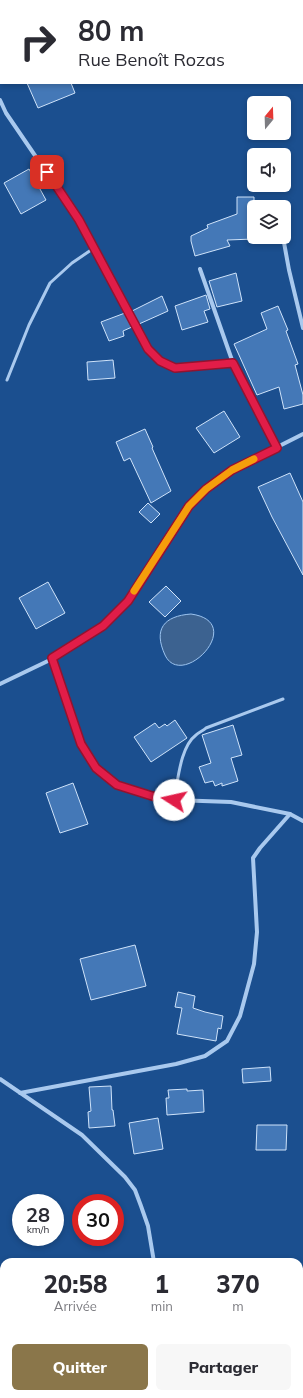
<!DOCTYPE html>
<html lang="fr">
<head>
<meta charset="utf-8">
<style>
	body { margin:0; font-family:Mulish,sans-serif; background:#f7f7f7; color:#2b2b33; height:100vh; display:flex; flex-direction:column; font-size:15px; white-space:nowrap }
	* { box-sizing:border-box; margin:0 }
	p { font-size:13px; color:#7c7c81 }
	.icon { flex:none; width:22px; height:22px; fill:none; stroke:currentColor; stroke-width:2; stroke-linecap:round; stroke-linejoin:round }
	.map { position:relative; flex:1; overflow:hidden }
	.panel { position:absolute; left:0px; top:1258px; width:303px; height:140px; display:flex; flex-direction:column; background:#fff; border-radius:12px 12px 0 0; box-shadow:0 2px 6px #0003 }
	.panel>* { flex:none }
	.hud { position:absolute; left:0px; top:0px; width:303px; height:84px; box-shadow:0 2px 6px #0003; background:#fff; color:#2b2b33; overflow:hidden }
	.needle { width:26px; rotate:19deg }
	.controls { position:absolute; left:247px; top:96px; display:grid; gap:8px }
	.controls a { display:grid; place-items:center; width:44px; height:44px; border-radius:6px; background:#fff; box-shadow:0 2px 6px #0003; font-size:20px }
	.speed { position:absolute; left:12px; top:1194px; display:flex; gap:8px; font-size:20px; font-weight:700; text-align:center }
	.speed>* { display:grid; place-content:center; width:52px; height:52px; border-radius:50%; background:#fff; box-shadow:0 2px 6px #0003; line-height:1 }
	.speed small { font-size:10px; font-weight:400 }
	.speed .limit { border:6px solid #d22; background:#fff; color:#111 }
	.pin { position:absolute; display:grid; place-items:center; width:34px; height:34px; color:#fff; margin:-17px; border-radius:8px; box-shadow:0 2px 6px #0006 }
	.me { position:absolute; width:44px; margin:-22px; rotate:280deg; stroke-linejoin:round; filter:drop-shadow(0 0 3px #0008) }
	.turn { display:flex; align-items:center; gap:14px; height:84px; padding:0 12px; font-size:18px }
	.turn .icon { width:52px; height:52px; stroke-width:2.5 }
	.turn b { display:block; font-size:28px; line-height:34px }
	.eta { display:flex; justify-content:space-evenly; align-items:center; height:68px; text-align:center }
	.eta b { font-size:24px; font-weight:800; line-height:28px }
	.cta { display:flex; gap:8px; margin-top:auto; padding:8px 12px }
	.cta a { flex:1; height:46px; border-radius:6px; background:#8a764a; color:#fff; font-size:16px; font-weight:800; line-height:46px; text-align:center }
	.cta a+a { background:#f7f7f7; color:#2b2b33 }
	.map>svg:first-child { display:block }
	.water { fill:#3c6290; stroke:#9cc4f0 }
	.building { fill:#4478b7; stroke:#cfe3fa }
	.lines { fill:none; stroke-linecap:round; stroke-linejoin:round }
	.lane { stroke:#a9c9ee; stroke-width:3 }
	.street { stroke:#a9c9ee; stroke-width:4 }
	.route-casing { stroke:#92132f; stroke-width:10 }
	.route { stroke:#e11d48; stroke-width:7 }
	.slow { stroke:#f59e0b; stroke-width:7 }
</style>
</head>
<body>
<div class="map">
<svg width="303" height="1398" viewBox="0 0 303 1398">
	<rect width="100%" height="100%" fill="#1b4f8f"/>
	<path class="water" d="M191 614C248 622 182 691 165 655 153 629 164 616 191 614Z"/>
	<g class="building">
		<polygon points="27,83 71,83 75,93 38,108"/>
		<polygon points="29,169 46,200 21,214 4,183"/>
		<polygon points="237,197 254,197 254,239 227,240 230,246 195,256 191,241 191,236 208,228 207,225 237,214"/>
		<polygon points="236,273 242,301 217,307 209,281"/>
		<polygon points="206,295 210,309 204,311 208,322 182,330 175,306"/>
		<polygon points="162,296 168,311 139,324 132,311"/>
		<polygon points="278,306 288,330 286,331 298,364 295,365 303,395 303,404 284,409 279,387 257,395 234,344 267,329 261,313"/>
		<polygon points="125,313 132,327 123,331 124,336 109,341 101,322"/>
		<polygon points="113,360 115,378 88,380 87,362"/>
		<polygon points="224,411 240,437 214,453 196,428"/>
		<polygon points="145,429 153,447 152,448 171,491 151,503 130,458 124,461 116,442"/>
		<polygon points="290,473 303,502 303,575 272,517 258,487"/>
		<polygon points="148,503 160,514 151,523 139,512"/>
		<polygon points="48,582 65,613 36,629 19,598"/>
		<polygon points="166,586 181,601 165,617 149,602"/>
		<polygon points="175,720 187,738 151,762 134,737 155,723 159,728 165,724 167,726"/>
		<polygon points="233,725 242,755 231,758 238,781 222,786 222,783 215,786 213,781 205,783 199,767 211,763 202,735"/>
		<polygon points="73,783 88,824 60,833 46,793"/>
		<polygon points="135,945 146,986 91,1000 80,959"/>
		<polygon points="178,992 195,996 193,1008 205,1012 223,1016 221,1029 218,1028 216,1041 177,1034 182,1008 175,1007"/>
		<polygon points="270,1067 271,1081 243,1083 242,1069"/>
		<polygon points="111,1086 112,1110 113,1110 115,1126 89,1128 88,1112 91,1111 89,1087"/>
		<polygon points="187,1089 187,1091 203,1090 204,1112 167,1115 166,1098 169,1098 168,1090"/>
		<polygon points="158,1118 163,1149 134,1154 129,1123"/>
		<polygon points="257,1125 287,1125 286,1150 256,1150"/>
	</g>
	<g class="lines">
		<g class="lane">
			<polyline points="7,380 29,325 50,283 72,263 94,248"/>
			<path d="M174 800C178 781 180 747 196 735 199 732 203 731 206 728L283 699"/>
		</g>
		<g class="street">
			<polyline points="302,24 303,22"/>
			<polyline points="0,50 1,44"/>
			<polyline points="302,61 303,62"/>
			<polyline points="0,100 6,113 79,220 148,349 160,361 175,368 233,363"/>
			<polyline points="282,203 282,207"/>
			<polyline points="283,237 289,270 303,328"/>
			<polyline points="200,269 233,363 277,448"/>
			<polyline points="52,659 81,744 96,768 117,785 152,796 174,800 231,802 290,814 303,821"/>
			<polyline points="0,684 52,659 103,626 128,601 189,506 206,489 232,470 303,434"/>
			<polyline points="0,1079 82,1135 125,1177 135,1190 141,1206 148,1226 154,1262"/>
			<polyline points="20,1093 176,1064 205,1056 227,1041 240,1016 254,964 257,932 253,858 260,848 290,814"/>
			<polyline points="140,1398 141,1394"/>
		</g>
	</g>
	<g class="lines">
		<g class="route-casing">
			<polyline id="route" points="47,172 79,220 148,349 160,361 175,368 233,363 277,448 232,470 206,489 189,506 128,601 103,626 52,658 81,744 96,768 117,785 152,796 174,800"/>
		</g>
		<use href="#route" class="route"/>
		<polyline class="slow" points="134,591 189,506 206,489 232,470 254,459"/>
	</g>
</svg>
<div class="controls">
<a><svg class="needle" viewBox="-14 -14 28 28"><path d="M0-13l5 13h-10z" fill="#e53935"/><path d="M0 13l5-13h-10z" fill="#7c7c81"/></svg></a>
<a><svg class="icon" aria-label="sound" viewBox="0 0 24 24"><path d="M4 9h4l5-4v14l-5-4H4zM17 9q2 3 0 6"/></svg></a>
<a><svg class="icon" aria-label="layers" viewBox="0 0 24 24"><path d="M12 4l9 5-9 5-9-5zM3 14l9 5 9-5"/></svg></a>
</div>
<div class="speed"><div>28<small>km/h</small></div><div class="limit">30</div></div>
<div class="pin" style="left:47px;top:172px;background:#d93025"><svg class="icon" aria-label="arrive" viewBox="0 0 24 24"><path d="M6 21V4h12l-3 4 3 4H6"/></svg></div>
<svg class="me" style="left:174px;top:800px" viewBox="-20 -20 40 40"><circle r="19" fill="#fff"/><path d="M0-13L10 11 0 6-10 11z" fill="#e11d48"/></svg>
<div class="hud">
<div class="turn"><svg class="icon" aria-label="right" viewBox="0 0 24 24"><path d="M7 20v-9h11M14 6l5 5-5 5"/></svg><div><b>80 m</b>Rue Benoît Rozas</div></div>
</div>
<section class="panel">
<div class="eta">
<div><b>20:58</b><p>Arrivée</p></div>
<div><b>1</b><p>min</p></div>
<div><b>370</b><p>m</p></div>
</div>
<div class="cta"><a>Quitter</a><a>Partager</a></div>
</section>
</div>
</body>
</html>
